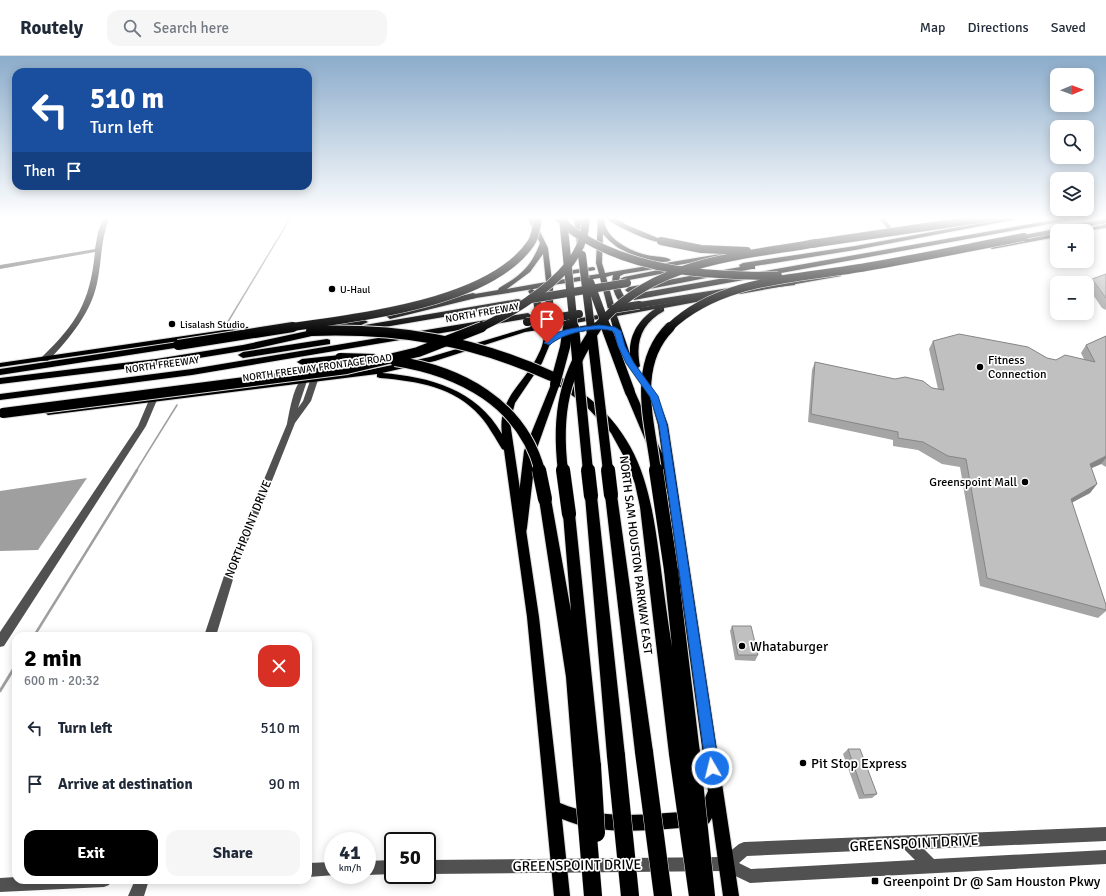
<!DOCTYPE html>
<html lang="en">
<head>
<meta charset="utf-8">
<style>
	body { margin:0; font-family:Signika,sans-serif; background:#f6f6f7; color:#1f2937; height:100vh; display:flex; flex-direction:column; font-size:15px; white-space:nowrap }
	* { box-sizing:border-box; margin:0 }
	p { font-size:13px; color:#747a83 }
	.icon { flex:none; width:22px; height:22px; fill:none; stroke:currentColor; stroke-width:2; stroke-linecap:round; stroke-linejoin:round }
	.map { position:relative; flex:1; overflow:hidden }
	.details { position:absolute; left:12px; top:576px; width:300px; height:252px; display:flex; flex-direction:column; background:#fff; border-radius:12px; box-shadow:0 2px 10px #0003 }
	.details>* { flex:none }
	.top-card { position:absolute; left:12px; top:12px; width:300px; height:122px; border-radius:12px; box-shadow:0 2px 10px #0003; background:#1a4fa0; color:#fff; overflow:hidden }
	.needle { width:26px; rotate:89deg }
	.controls { position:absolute; left:1050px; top:12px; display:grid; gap:8px }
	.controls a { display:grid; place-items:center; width:44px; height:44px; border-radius:8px; background:#fff; box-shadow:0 2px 10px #0003; font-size:20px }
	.speed { position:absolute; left:324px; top:776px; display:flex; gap:8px; font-size:20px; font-weight:700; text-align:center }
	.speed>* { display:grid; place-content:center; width:52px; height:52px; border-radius:50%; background:#fff; box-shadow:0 2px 10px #0003; line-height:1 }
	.speed small { font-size:10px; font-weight:400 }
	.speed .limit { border:2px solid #111; border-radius:6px; background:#fff; color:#111 }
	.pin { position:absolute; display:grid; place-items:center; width:34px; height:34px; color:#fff; margin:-41px -17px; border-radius:50% 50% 50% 0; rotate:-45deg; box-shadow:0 0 4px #0007 }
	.pin .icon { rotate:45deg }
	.me { position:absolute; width:44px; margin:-22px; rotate:352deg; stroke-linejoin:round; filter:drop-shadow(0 0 3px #0008) }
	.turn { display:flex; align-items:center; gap:14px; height:84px; padding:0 12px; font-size:18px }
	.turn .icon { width:52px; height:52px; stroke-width:2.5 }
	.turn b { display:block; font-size:28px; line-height:34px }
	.then { display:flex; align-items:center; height:38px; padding:0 12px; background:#0003; gap:8px; font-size:15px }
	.round { display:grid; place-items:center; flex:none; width:42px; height:42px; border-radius:12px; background:#f6f6f7 }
	.summary { display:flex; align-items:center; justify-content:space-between; height:68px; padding:0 12px }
	h1 { font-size:24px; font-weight:800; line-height:30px; color:#000 }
	.button { display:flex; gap:8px; margin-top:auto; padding:8px 12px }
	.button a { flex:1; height:46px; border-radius:12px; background:#000; color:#fff; font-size:16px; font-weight:800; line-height:46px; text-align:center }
	.button a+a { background:#f6f6f7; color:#1f2937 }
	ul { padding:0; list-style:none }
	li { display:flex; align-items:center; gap:12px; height:56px; padding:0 12px }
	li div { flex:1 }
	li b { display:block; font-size:15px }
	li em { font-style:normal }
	header { display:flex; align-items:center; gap:24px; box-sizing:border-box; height:56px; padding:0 20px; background:#fff; border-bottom:1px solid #e0e1e3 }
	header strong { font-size:19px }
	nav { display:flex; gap:22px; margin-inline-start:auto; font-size:14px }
	.search { width:280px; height:36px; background:#f6f6f7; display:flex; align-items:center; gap:10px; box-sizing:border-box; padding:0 14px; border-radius:12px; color:#747a83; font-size:15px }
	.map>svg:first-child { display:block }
	.water { fill:#9f9f9f }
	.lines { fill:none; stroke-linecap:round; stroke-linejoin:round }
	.stream-far2 { stroke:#9f9f9f; stroke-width:1.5 }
	.stream-far1 { stroke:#9f9f9f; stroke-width:2.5 }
	.stream { stroke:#9f9f9f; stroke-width:3 }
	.major-casing { stroke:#dbdbdb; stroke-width:2 }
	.highway-casing { stroke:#dbdbdb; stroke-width:2 }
	.minor { fill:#515151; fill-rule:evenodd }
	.major { fill:#000; fill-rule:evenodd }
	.highway { fill:#000; fill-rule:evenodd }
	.highway-bridge-far3-casing { stroke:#dbdbdb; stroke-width:9; stroke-linecap:butt }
	.highway-bridge-far2-casing { stroke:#dbdbdb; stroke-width:12; stroke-linecap:butt }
	.highway-bridge-far1-casing { stroke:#dbdbdb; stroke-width:15; stroke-linecap:butt }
	.highway-bridge-casing { stroke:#dbdbdb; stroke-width:19; stroke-linecap:butt }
	.highway-bridge-far3 { stroke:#000; stroke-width:8 }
	.highway-bridge-far2 { stroke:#000; stroke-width:10 }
	.highway-bridge-far1 { stroke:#000; stroke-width:14 }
	.highway-bridge { stroke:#000; stroke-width:18 }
	.wall { fill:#a5a5a5 }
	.shaded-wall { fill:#868686 }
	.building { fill:#c0c0c0; stroke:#868686 }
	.route { fill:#1a73e8; stroke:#114b97 }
	.poi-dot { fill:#000; stroke:#fff; stroke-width:1.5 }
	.labels { text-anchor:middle; stroke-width:3.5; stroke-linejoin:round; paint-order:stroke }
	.far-poi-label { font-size:10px; fill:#000; stroke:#fff; text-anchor:start }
	.far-street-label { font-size:10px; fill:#000; stroke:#fff }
	.poi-label { font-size:12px; fill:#000; stroke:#fff; text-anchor:start }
	.street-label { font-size:12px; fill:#000; stroke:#fff }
	.near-poi-label { font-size:14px; fill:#000; stroke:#fff; text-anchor:start }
	.near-street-label { font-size:14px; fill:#000; stroke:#fff }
</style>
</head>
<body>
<header>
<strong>Routely</strong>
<div class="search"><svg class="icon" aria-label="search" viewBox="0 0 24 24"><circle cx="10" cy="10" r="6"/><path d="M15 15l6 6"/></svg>Search here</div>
<nav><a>Map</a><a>Directions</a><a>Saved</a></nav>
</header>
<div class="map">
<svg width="1106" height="840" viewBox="0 0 1106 840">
	<rect width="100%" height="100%" fill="#fff"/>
	<polygon class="water" points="87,422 38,494 0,495 0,435"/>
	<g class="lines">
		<g class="stream-far2">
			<polyline points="226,269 291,161"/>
			<polyline points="136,415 177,349"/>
		</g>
		<polyline class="stream-far1" points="34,580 137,414"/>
		<polyline class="stream" points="0,635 16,609"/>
		<g class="major-casing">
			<g id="major">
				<path d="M527 161H533L548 192 552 225 599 218 596 207 598 161H604C603 182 630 195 647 199 655 201 666 200 671 204 662 211 626 197 617 191 612 187 607 183 603 178L602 207 605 217 732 196 735 198 732 200 624 218 620 220C617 234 625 242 634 251L630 253C617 249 610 232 613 219L606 221 616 256 718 238 722 240 718 242 664 252V255C642 267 635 285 640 310L638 312 658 341 668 369 739 840H723L712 762 709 767 704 770C658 773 606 782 562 763L570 840H554L527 561 504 394 502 393C495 382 489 370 480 360 455 331 417 325 380 322L377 321V318L48 359 44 356 48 353 364 315 430 301 530 271C538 262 535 245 528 235L532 233C542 237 545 260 540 269L545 268 546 231 463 244 459 242 463 240 498 234 499 232C520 220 531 211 540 187ZM543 198 546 226 507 233 530 216ZM600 222 609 257 553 267V229ZM655 253C639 263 629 279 630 298L617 260ZM610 261 618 290 626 307 650 341 658 369 708 735 699 755C653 757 604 766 560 747L539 561 510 366 515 347 542 307 550 288 567 278 598 273 602 271C595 265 560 274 552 279V271ZM545 273C544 281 543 290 539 297 526 327 497 341 502 378 476 333 430 321 382 317L435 305 525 276Z"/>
				<polygon points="1106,168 1106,172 1087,175 1077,175"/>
				<polygon points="1057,177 1057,181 992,193 989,191"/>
				<polygon points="593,211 595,212 595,214 560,220 557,218 560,216"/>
				<polygon points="839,217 841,218 841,220 740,238 736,236 740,234"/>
				<polygon points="245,271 248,271 248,275 0,311 0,307"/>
			</g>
		</g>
		<g class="highway-casing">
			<g id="highway">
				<polygon points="574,161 581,161 584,192 577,190"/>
				<path d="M604 161H613L629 170 665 185C657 191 612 168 604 161Z"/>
				<polygon points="1013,161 1029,161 855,194 755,210 755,213 752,213 629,237 625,234 629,231 740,211 739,209 743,207 855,190"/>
				<polygon points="1070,161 1087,161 634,244 630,241 634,238"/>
				<polygon points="1106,163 1106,167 1066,175 1057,175 1057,177 1024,183 1020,181 1024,179"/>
				<polygon points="678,210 681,210 681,214 624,225 620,223 624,221"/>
				<polygon points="792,225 795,225 795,229 761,233 757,230 761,227"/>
				<polygon points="735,231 738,232 738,236 639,252 635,249 639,246"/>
				<polygon points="473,237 476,238 476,242 390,263 386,260 387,258"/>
				<polygon points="518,243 521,244 521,248 355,276 352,275 352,271 254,293 156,309 0,328 0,322 156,303 243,289 363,263 368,266 359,270"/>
				<polygon points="528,257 532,260 531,262 192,319 0,344 0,338 192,313"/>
				<polygon points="327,283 330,284 330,288 243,302 238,299 243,296"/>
				<polygon points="178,286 183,289 181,291 0,319 0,313"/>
				<polygon points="340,299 343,300 345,302 343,304 302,309 297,306 302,303"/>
				<path d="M551 317C563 320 575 331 584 338 640 381 650 432 659 498 663 529 667 560 672 591L664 514 666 510 671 508 676 510 678 514 700 697 697 703 691 706 685 703 678 707 672 704 669 698 640 451 635 428 628 408 611 377 584 348 559 330 536 395 527 472 526 476 521 477 516 476 515 472 524 395 552 326 546 320Z"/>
				<polygon points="630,333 635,336 677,431 675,434 667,434 665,431 625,336"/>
				<polygon points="611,434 615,436 617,439 653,696 650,702 644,705 638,702 635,696 605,439 607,436"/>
				<polygon points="591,435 595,437 597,440 625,700 622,706 616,709 610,706 607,700 585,440 587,437"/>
				<polygon points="545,438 549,440 551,443 571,555 563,458 565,455 569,453 573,455 575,458 601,710 598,716 592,719 576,715 573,709 566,621 539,443 541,440"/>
			</g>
		</g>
		<g class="minor">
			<path d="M104 161H110C101 181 102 201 98 222 93 255 70 282 48 305H42V301C77 267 90 246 95 196L0 213V209L95 193 98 176Z"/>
			<polygon points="878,161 883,161 893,173 893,175 889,175"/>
			<path d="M311 322H314L318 324 311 345 295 367 234 520 216 580H204L224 520 287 368C289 358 294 326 303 323L307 325 298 352 303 345Z"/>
			<polygon points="153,341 157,344 146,370 4,590 0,591 0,576 138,370 149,344"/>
			<path d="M1106 771V785L924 793 934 803 1106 794V808L750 827 725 815 427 818V804L723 801 739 788 744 786ZM904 793 915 804 751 813 739 807 747 800Z"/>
			<polygon points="393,804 393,818 367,819 366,819 367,805"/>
			<polygon points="333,806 333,819 336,819 308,821 308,807"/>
			<polygon points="16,821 16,824 111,824 109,829 104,831 0,836 0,822"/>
			<polygon points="135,824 149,824 144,840 128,840"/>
		</g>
		<use href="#major" class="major"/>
		<use href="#highway" class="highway"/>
		<g class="highway-bridge-far3-casing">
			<g id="highway-bridge-far3">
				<path d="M558 161C565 167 571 175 579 179 637 216 711 220 778 220"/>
				<polyline points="563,162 574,272"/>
				<polyline points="661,185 701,193 747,195"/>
				<polyline points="811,188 993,161"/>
				<polyline points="582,199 591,272"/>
				<polyline points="590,226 607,272"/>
				<polyline points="531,243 627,227"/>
				<polyline points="613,253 639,249"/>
				<polyline points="527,266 579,258"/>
				<path d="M287 272C356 261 489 249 531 187 536 180 537 169 538 161"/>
				<path d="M480 272C514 256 572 222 583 182 585 176 585 168 586 161"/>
				<polyline points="568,272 568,268"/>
				<path d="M596 272C652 204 737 201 817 187"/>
				<path d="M669 272C721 222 799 223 866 211 919 202 971 191 1024 181"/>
			</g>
		</g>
		<g class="highway-bridge-far2-casing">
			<g id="highway-bridge-far2">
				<polyline points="574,271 588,415"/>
				<polyline points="591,271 608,415"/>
				<polyline points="606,271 630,336"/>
				<path d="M311 275C398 272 472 284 551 320"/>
				<polyline points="178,289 293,271"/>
				<polyline points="340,302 375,303"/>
				<path d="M395 305C460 315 522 347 540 415"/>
				<polyline points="555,328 565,291 568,271"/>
				<polyline points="3,357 347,313 418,296 482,271"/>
				<path d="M563 415C556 358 564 318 597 271"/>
				<path d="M656 415C650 366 631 310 670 271"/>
			</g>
		</g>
		<g class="highway-bridge-far1-casing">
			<g id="highway-bridge-far1">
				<polyline points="539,414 545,443"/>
				<polyline points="563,414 569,458"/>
				<polyline points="588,414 591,440"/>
				<polyline points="608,414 611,439"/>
				<polyline points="656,414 671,514"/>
			</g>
		</g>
		<g class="highway-bridge-casing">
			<g id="highway-bridge">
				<polyline points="644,696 663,840"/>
				<polyline points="691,697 706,840"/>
				<polyline points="678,698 698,840"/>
				<polyline points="616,700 630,840"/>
				<polyline points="582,709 593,840"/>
				<polyline points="592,710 596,777"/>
			</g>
		</g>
		<use href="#highway-bridge-far3" class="highway-bridge-far3"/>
		<use href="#highway-bridge-far2" class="highway-bridge-far2"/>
		<use href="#highway-bridge-far1" class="highway-bridge-far1"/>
		<use href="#highway-bridge" class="highway-bridge"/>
	</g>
	<g class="wall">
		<polygon points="1106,218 1106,254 1102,252 1087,230 1092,223"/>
		<polygon points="1106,280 1106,411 1101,408 1091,412 1097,428 1090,437 1072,446 1106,549 1106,555 1098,562 980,530 960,411 942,408 918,394 893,390 893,384 808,366 812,314 815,306 938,333 929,293 933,285 1047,302 1056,304 1084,303 1081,297 1086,289"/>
		<polygon points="732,570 758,599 755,605 735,604 730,575"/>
		<polygon points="848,693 877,738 872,742 859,743 843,698"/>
	</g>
	<g class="shaded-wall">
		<polygon points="1106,400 1106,402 1101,408 1083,416 1090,408"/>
		<polygon points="1097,428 1090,437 1064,451 1071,443"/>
	</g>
	<g class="building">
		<polygon points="1106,218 1106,242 1092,223"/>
		<polygon points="959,278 1028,291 1047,302 1056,304 1065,299 1095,306 1086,289 1106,280 1106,400 1090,408 1097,428 1071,443 1106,549 1106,554 987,522 966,403 948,400 923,386 898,382 898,376 811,358 815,306 895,323 905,321 923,325 932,332 944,334 933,285"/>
		<polygon points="732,570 751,570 758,599 738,599"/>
		<polygon points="848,693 860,693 877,738 864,739"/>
	</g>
	<linearGradient id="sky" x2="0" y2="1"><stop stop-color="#8baccb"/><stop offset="0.58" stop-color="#fff"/><stop offset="1" stop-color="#fff" stop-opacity="0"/></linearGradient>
	<rect width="1106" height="279" fill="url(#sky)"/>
	<path class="route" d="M599 269 615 271 621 275 625 290 634 307 658 340 667 369 719 712 717 717 712 719 707 717 706 712 659 369 650 341 626 307 618 290 614 276C601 268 559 278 550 289L544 287C556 271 581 272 599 269Z"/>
	<g class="poi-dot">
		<circle cx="332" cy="233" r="4"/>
		<circle cx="172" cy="268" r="4"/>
		<circle cx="980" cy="311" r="4"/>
		<circle cx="1025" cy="426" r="4"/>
		<circle cx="742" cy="590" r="4"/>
		<circle cx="803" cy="707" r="4"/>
		<rect x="871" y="821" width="8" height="8" rx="2"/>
	</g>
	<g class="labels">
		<g class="far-poi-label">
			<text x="340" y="237">U-Haul</text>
			<text x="180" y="272">Lisalash Studio</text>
		</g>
		<g class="far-street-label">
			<text transform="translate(482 256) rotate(-10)" y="4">NORTH FREEWAY</text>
			<text transform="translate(162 308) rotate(-8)" y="4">NORTH FREEWAY</text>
			<text transform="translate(317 311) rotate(-8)" y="4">NORTH FREEWAY FRONTAGE ROAD</text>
		</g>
		<g class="poi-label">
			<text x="988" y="308">Fitness<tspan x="988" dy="14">Connection</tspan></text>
			<text x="1017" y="430" text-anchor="end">Greenspoint Mall</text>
		</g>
		<g class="street-label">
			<text transform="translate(248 473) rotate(-68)" y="4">NORTHPOINT DRIVE</text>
			<text transform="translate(636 499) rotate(83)" y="4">NORTH SAM HOUSTON PARKWAY EAST</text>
		</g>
		<g class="near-poi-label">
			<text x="750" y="595">Whataburger</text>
			<text x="811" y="712">Pit Stop Express</text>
			<text x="883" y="830">Greenpoint Dr @ Sam Houston Pkwy</text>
		</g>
		<g class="near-street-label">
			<text transform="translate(914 787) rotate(-3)" y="5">GREENSPOINT DRIVE</text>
			<text transform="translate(577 809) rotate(-1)" y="5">GREENSPOINT DRIVE</text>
		</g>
	</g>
</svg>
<div class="controls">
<a><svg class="needle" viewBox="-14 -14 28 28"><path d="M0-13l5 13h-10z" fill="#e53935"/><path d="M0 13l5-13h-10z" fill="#747a83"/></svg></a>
<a><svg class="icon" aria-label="search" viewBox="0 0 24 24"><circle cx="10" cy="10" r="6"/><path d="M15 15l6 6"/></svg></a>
<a><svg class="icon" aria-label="layers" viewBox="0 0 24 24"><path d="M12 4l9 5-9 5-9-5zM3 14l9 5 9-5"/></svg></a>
<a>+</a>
<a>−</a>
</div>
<div class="speed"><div>41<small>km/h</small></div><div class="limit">50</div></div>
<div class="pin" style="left:547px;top:287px;background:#d93025"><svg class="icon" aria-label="arrive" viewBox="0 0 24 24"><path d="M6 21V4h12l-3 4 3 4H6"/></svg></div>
<svg class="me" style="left:712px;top:712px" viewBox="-20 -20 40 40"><circle r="17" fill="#1a73e8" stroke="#fff" stroke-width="3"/><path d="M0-11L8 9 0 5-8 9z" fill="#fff"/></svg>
<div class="top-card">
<div class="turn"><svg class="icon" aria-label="left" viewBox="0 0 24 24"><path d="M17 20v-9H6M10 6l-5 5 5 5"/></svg><div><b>510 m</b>Turn left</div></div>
<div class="then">Then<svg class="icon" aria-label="arrive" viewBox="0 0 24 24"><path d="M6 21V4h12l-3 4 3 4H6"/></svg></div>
</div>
<section class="details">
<div class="summary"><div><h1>2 min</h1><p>600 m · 20:32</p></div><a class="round" style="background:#d93025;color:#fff"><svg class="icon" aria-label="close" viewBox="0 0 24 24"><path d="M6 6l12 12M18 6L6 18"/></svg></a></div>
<ul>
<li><svg class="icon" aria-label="left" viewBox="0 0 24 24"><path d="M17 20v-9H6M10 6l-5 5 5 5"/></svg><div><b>Turn left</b></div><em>510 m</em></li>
<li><svg class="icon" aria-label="arrive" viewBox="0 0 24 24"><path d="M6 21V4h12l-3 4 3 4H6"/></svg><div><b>Arrive at destination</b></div><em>90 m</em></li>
</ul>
<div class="button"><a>Exit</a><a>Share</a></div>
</section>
</div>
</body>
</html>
